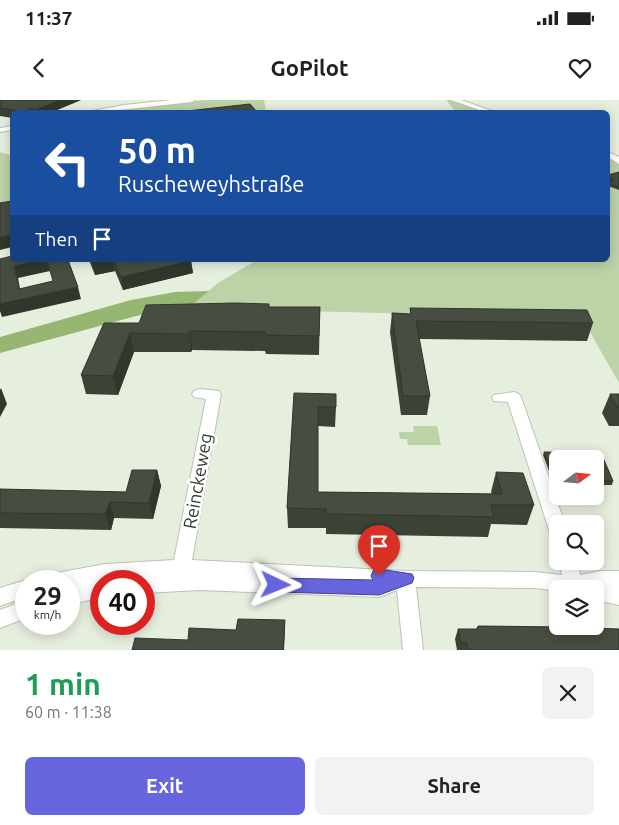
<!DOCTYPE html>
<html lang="en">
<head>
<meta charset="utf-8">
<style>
	body { margin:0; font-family:Ubuntu,sans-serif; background:#f2f2f2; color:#202124; height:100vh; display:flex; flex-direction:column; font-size:19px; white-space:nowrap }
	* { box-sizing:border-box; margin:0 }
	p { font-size:16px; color:#757577 }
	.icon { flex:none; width:28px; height:28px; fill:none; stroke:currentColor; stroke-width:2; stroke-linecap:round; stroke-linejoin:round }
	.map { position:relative; height:550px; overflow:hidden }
	.sheet { display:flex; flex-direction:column; background:#fff; flex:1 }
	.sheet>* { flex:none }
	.guide { position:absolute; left:10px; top:10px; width:600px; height:152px; border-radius:8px; box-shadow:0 2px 12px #0003; background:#1a4fa0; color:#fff; overflow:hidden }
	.needle { width:32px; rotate:74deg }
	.controls { position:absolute; left:549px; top:350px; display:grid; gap:10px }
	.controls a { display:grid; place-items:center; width:55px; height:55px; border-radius:8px; background:#fff; box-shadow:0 2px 12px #0003; font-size:25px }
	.speed { position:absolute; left:15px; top:470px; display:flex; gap:10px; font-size:25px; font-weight:700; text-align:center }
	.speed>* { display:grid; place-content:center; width:65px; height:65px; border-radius:50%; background:#fff; box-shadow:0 2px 12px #0003; line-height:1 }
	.speed small { font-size:12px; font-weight:400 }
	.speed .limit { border:8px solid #d22; background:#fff; color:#111 }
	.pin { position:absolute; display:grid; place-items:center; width:42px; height:42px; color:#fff; margin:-51px -21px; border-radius:50% 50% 50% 0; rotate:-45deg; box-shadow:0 0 5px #0007 }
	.pin .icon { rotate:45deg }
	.me { position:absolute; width:55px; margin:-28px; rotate:92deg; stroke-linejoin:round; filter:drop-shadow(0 0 4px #0008) }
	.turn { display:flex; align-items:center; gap:18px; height:105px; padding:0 25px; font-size:22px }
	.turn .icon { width:65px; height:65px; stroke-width:2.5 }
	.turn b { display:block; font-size:35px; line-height:42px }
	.then { display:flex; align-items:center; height:48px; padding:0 25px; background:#0003; gap:10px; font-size:19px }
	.round { display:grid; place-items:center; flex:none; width:52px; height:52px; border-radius:8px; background:#f2f2f2 }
	.overview { display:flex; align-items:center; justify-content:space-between; height:85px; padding:0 25px }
	h1 { font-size:30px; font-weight:700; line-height:38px; color:#1e9e55 }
	.primary-button { display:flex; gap:10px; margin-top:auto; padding:10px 25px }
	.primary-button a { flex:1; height:58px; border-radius:8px; background:#6665de; color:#fff; font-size:20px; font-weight:700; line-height:58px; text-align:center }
	.primary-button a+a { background:#f2f2f2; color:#202124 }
	.status { display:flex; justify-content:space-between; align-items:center; height:35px; padding:0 25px; background:#fff; direction:ltr }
	.status svg { height:14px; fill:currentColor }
	header { display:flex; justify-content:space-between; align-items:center; height:65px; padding:0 25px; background:#fff; font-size:22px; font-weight:700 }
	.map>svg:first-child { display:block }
	.green { fill:#bcd2a7 }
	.forest { fill:#96b772 }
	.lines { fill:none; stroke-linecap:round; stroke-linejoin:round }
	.minor-casing { stroke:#bbc3b4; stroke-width:2 }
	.minor { fill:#fff; fill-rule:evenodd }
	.wall { fill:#3d4237 }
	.shaded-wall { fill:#32362d }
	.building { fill:#474d40; stroke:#32362d }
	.route { fill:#6665de; stroke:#424290 }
	.labels { text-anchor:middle; stroke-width:5; stroke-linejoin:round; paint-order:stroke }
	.street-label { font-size:18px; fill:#363a33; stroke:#fff }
</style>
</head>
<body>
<div class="status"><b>11:37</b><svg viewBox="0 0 49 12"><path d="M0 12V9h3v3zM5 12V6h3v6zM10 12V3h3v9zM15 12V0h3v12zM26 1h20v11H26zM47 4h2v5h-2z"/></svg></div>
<header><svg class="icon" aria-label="back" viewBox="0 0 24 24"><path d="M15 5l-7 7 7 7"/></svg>GoPilot<svg class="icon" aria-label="heart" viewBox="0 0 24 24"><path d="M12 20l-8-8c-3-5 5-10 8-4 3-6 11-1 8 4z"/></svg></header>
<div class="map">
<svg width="619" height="550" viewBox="0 0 619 550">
	<rect width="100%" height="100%" fill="#e6eede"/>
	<g class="green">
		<polygon points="204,0 264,0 266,12 102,12"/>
		<polygon points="446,0 450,0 488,12 456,12"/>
		<polygon points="0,52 12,56 12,104 0,106"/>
		<polygon points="608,57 619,64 619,283 582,218 188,208 218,183 257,160 608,160"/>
		<polygon points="413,326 437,326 441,345 408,345 407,339 400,339 399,332 414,332"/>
	</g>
	<polygon class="forest" points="209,191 188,208 151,212 0,253 0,237 131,200 175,192"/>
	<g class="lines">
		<g class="minor-casing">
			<g id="minor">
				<polygon points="172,0 195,0 192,2 102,12 87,12 124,5"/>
				<polygon points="451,0 461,0 495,12 485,12"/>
				<polygon points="12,26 12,30 0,32 0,28"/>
				<polygon points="608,52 619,57 619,64 608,57"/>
				<polygon points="199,289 219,291 221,294 192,460 406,471 535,472 562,475 559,461 577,461 580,475 600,471 619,471 619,505 595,500 595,489 558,489 558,491 535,488 416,487 423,550 403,550 397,490 379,497 200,490 144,493 144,481 136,481 139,478 102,481 101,497 69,505 69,487 88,483 69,487 69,481 44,481 46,475 105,464 174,460 206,299 194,297 192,294 194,291"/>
				<polygon points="514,292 519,294 521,297 565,424 558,424 558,437 552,435 549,430 508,302 494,301 492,298 494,295"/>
				<polygon points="26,480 28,481 26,481 26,497 0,506 0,488"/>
				<polygon points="26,500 26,518 0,528 0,510"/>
			</g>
		</g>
		<use href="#minor" class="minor"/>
	</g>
	<g class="wall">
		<polygon points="0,0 81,0 52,12 12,12 12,18 0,16"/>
		<polygon points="619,72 619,90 608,86 608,83 610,82 608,81 608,75"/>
		<polygon points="89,160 135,160 136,163 191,161 193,173 123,190 115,171 95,175"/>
		<polygon points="270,207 320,207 319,255 266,254 265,251 192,250 191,252 134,252 118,295 86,294 81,275 139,223"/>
		<polygon points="410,208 593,223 587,241 419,239 430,296 427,315 401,315 390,232 392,213 410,214"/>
		<polygon points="294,293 336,307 335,327 318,326 318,392 492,394 491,392 496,372 534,405 527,425 491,424 488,437 326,434 326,428 288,428 287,408"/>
		<polygon points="610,294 619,294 619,326 609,326 602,313"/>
		<polygon points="544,352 601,353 613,381 612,385 595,385 595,359 558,359 558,384 554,384 543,355"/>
		<polygon points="157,370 161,386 153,419 114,418 111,430 0,428 0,389 126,392"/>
		<polygon points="478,526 593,530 594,528 619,550 457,550 455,539 458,529 476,529"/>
	</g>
	<g class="shaded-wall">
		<polygon points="60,0 81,0 52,12 37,12 36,10"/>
		<polygon points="31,9 32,12 25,12"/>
		<polygon points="12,135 12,147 0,150 0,137"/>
		<polygon points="42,160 47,160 50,171 18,178 22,199 78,187 81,199 2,217 0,211 0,204 19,189 14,166"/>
		<polygon points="106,160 112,160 115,171 95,175 92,163"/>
		<polygon points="191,161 193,173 123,190 121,177"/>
		<polygon points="190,231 192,250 191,252 189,234"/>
		<polygon points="130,233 134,252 118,295 113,276"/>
		<polygon points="1,288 7,304 0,317 0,290"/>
		<polygon points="157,370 161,386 153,419 149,403"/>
		<polygon points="110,402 114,418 111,430 105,414"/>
		<polygon points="285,520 285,530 284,550 283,550"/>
	</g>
	<g class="building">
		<polygon points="0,0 60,0 36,10 31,9 25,12 0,8"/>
		<polygon points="250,4 257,12 178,12"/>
		<polygon points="619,72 619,87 608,83 614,80 608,77 608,75"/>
		<polygon points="12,101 12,135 0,137 0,103"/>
		<polygon points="12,156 12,160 42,160 14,166 19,189 53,181 47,160 68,160 78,187 0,204 0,159"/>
		<polygon points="91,160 106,160 92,163"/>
		<polygon points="113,160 135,160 136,163 150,160 191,160 191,161 121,177"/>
		<polygon points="235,203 269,204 269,207 320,207 319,236 265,235 265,232 190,231 189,234 130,233 113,276 81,275 104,223 139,223 146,205"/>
		<polygon points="410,208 587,210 593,223 416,221 430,296 403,296 392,213 411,214"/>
		<polygon points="294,293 336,294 336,307 318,307 318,392 502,394 496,372 523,373 534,405 491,405 494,417 326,414 326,409 287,408"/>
		<polygon points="610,294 619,294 619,307 617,307"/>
		<polygon points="544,352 601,353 613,381 595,381 595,359 558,359 558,381 555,381"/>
		<polygon points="132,370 157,370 149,403 110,402 105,414 0,413 0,389 126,392"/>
		<polygon points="238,519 285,520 283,550 132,550 135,538 188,540 189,528 236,530"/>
		<polygon points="478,526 565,527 566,530 595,530 594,528 619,529 619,550 468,550 467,543 461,543 458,529 478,529"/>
	</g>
	<polygon class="route" points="379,469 412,474 414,478 412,483 379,495 276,492 270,490 268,485 270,480 276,478 373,480 371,476 373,471"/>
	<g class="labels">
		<g class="street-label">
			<text transform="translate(198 381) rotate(-80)" y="6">Reinckeweg</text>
		</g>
	</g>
</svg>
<div class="controls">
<a><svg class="needle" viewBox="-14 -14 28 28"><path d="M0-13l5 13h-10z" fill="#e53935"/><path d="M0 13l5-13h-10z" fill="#757577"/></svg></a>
<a><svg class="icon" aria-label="search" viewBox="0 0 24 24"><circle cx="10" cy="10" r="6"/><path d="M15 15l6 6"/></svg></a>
<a><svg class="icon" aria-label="layers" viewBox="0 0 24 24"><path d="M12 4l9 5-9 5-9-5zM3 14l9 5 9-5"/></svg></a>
</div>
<div class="speed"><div>29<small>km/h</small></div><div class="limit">40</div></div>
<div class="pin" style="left:379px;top:476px;background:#d93025"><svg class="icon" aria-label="arrive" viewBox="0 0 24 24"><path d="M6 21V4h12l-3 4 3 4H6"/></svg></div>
<svg class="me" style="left:276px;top:485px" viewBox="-20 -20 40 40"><path d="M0-17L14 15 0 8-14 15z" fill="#6665de" stroke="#fff" stroke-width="4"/></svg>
<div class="guide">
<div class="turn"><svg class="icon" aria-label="left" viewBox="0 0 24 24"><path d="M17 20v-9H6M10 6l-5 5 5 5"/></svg><div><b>50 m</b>Ruscheweyhstraße</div></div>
<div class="then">Then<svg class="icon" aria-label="arrive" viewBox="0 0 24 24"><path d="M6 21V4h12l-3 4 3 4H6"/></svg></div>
</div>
</div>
<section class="sheet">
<div class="overview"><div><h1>1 min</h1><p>60 m · 11:38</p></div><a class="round"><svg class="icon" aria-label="close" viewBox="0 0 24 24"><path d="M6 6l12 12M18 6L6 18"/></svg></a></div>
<div class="primary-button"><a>Exit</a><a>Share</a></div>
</section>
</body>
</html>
